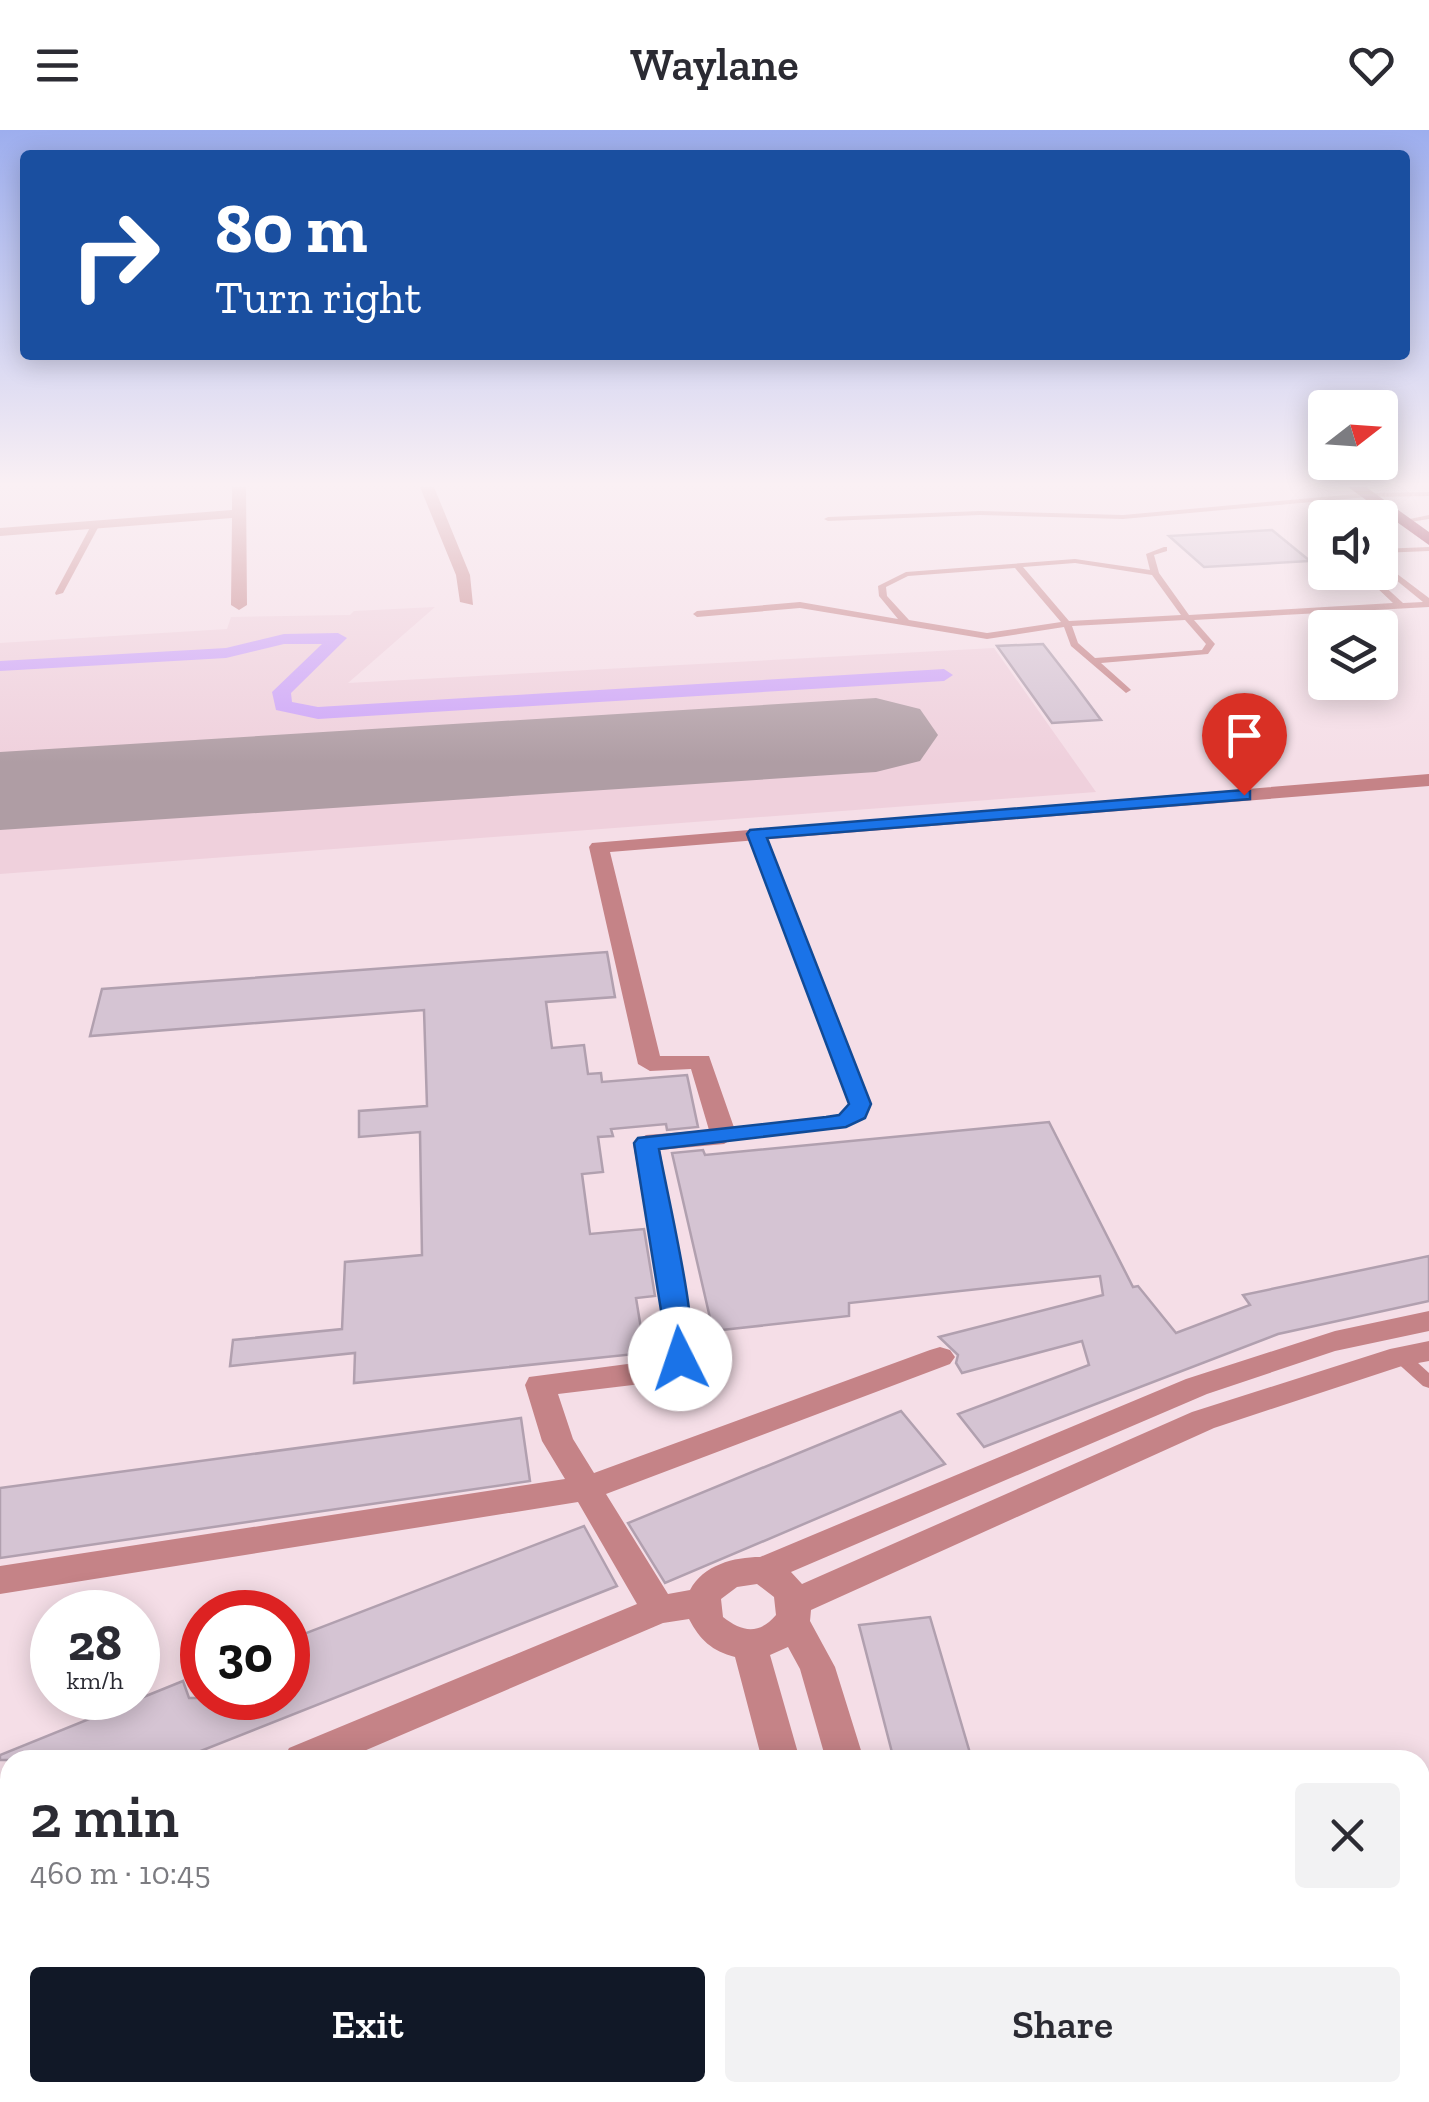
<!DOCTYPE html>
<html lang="en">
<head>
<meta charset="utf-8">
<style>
	body { margin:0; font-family:"Zilla Slab",serif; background:#f2f2f3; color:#2b2b33; height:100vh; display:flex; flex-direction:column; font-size:38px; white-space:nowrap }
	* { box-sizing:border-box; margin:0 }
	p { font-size:32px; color:#7c7c81 }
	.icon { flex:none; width:55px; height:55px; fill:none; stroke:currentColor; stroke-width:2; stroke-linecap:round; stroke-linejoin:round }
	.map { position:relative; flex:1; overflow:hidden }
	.panel { position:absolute; left:0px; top:1620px; width:1430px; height:352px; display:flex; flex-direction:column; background:#fff; border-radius:30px 30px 0 0; box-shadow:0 5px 25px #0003 }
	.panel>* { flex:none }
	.guide { position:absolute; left:20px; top:20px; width:1390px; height:210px; border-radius:10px; box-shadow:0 5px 25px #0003; background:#1a4fa0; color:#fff; overflow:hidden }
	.needle { width:65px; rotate:73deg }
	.fabs { position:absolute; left:1308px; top:260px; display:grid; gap:20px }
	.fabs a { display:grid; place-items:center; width:90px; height:90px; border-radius:10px; background:#fff; box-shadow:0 5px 25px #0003; font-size:50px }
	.speed { position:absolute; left:30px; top:1460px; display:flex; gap:20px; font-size:50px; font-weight:700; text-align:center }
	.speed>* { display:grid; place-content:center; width:130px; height:130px; border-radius:50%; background:#fff; box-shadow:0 5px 25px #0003; line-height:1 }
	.speed small { font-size:25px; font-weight:400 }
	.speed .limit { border:15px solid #d22; background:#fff; color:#111 }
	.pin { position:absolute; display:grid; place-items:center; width:85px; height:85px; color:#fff; margin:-102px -42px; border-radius:50% 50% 50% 0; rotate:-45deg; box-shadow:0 0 10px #0007 }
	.pin .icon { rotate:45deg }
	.me { position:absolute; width:110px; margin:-55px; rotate:356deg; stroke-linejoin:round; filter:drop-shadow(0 0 8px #0008) }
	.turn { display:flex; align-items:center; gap:35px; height:210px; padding:0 30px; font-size:45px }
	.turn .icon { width:130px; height:130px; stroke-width:2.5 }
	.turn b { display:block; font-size:70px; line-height:85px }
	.round { display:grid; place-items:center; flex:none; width:105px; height:105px; border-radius:10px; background:#f2f2f3 }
	.head { display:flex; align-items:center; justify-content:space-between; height:170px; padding:0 30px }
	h1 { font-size:60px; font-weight:600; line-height:75px }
	.action { display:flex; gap:20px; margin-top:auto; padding:20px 30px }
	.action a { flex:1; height:115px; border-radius:10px; background:#111827; color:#fff; font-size:40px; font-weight:600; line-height:115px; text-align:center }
	.action a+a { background:#f2f2f3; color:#2b2b33 }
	header { display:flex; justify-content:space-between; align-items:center; height:130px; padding:0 30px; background:#fff; font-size:45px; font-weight:600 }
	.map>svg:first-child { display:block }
	.built { fill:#efd0dc }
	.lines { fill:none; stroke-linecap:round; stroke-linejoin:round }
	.canal { fill:#cca4f8; fill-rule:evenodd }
	.runway { fill:#af9da4; fill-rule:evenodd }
	.building { fill:#d5c4d3; stroke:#b1a0af; stroke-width:2.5 }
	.lane { fill:#c58387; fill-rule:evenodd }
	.street { fill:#c58387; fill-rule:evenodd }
	.highway { fill:#7e0827; fill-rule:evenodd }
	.route { fill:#1a73e8; stroke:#114b97; stroke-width:2.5 }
</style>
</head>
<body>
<header><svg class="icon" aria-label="menu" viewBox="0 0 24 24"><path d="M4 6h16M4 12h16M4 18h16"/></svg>Waylane<svg class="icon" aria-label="heart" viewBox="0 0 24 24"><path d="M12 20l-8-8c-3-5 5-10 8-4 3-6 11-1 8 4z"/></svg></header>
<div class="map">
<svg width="1429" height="1972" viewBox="0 0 1429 1972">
	<rect width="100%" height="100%" fill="#f5dee7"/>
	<polygon class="built" points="435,477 348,553 994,518 1096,662 0,744 0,513 227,499 231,487 350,485 354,481"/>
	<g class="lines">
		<polygon class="canal" points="284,504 338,503 347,508 291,563 292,572 318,577 944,539 953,545 944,551 318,589 276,580 272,562 322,514 284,514 226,528 0,541 0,531 226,518"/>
		<polygon class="runway" points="876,568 920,579 938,605 920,631 876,642 0,700 0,622"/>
	</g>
	<g class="building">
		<polygon points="1272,400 1310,431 1204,437 1169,406"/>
		<polygon points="1043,514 1075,555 1101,590 1052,593 997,516"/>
		<polygon points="607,822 615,867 546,872 552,918 584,915 588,944 601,943 602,952 687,945 698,997 667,1000 666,994 611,999 613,1006 598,1007 603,1042 582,1044 590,1104 644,1099 655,1166 636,1168 645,1223 354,1253 355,1223 230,1236 233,1210 342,1199 345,1132 422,1125 420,1002 359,1007 359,981 427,976 424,880 90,906 102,859"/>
		<polygon points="1049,992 1133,1157 1138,1156 1176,1203 1250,1175 1243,1165 1429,1126 1429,1171 1278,1204 984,1317 958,1284 1089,1235 1082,1211 962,1243 956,1233 958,1225 939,1207 1103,1165 1100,1146 849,1173 849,1186 713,1201 672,1023 703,1020 705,1025"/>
		<polygon points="901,1281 945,1334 665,1453 628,1393"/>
		<polygon points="521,1288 530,1351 0,1428 0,1358"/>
		<polygon points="584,1396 617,1456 178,1630 0,1630 0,1625 183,1551 189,1568 288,1568 288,1510"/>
		<polygon points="930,1487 972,1630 894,1630 859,1495"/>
	</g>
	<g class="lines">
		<g class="lane">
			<polygon points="1429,362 1429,366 1367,367 1123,389 980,385 828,391 824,389 828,387 980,381 1123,385 1367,363"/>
			<polygon points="1429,385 1429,389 1404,393 1400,391"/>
			<polygon points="93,392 100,394 63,463 56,465 55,463"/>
			<path d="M1164 417H1167V421L1154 425 1159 443 1189 485 1393 473 1360 442H1369L1403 473 1423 472 1380 437V431L1429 468V477L1194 490 1215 514 1208 524 1101 533 1129 558 1131 560 1126 563 1071 516 1064 497 987 509 800 478 697 487 693 484 697 481 800 472 898 489 879 466 878 456 906 442 1075 429 1150 440 1146 424ZM1075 433 1152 445 1181 485 1069 491 1023 437ZM1015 438 1061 492 987 503 909 490 887 466 886 457 908 446ZM1185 490 1206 514 1202 520 1095 528 1078 513 1072 496Z"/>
			<polygon points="1429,417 1429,421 1380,423 1380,419"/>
			<polygon points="756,701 761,704 867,974 861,986 851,994 724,1010 719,1009 717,1006 719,1003 842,987 850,981 853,974 751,704"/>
			<polygon points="1400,1220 1406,1222 1429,1243 1429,1258 1423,1256 1394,1230 1392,1226 1394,1222"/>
		</g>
		<g class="street">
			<polygon points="232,357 246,357 247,475 239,480 231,475 232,388 0,406 0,398 232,380"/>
			<polygon points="420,357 434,357 470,445 473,475 460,472 456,445"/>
			<path d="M1429 644V656L610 722 660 926H709L737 1006 724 1014 660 1020 690 1184 694 1229 677 1248 666 1251 558 1264 573 1309 594 1343 930 1220 940 1217 950 1220 955 1227 950 1234 606 1364 668 1464 690 1460C703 1435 734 1427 760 1427L1186 1249 1335 1201 1429 1181V1201L1335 1221 1207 1264 791 1442 802 1454 1192 1282 1390 1219 1429 1211V1231L1402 1236 1214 1298 811 1480 810 1491 835 1537 864 1630H826L800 1539 788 1517 770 1525 800 1630H762L735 1527C712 1521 700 1510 689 1489L663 1493 343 1630H283L289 1618 637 1474 578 1372 0 1464V1436L565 1349 542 1311 525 1255 529 1247 658 1230 664 1225 662 1184 633 1013 646 1005 709 1000 691 939 650 941 638 934 589 717 592 713ZM757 1454 774 1467 776 1485C759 1505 742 1502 723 1487L721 1469 737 1457Z"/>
			<polygon points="10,1733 10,1771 0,1775 0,1737"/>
			<polygon points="377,1962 437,1962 434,1972 373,1972"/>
			<polygon points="840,1962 884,1962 886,1972 842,1972"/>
			<polygon points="913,1962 957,1962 960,1972 916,1972"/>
		</g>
		<polygon class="highway" points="1348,357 1366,357 1429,402 1429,415"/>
	</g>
	<linearGradient id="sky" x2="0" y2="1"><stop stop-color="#9daeee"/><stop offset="0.56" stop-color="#faf0f4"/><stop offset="1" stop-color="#faf0f4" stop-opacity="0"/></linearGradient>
	<rect width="1429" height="633" fill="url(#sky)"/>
	<path class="route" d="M1244 660 1250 661V669L767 708 871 974 865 988 846 997 659 1019C665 1055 703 1212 689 1236H670L634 1013 638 1008 826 987 839 985 849 974 747 704 750 700Z"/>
</svg>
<div class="fabs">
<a><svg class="needle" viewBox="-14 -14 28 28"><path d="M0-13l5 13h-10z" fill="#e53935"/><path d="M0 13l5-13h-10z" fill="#7c7c81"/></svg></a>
<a><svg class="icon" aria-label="sound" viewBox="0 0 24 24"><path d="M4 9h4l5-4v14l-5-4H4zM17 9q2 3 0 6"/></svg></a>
<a><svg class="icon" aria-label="layers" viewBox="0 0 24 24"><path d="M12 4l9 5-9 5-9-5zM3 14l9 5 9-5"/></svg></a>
</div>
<div class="speed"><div>28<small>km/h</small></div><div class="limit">30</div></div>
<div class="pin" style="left:1244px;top:665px;background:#d93025"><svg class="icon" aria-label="arrive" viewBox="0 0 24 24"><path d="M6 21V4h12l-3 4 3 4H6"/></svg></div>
<svg class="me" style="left:680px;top:1229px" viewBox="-20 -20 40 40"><circle r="19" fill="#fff"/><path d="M0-13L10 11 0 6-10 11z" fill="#1a73e8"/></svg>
<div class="guide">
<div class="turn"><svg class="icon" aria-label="right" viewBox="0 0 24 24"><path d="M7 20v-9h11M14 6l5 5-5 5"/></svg><div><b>80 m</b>Turn right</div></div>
</div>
<section class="panel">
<div class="head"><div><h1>2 min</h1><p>460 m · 10:45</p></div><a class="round"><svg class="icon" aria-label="close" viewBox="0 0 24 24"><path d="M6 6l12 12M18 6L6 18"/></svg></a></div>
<div class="action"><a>Exit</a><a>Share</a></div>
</section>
</div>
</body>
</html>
